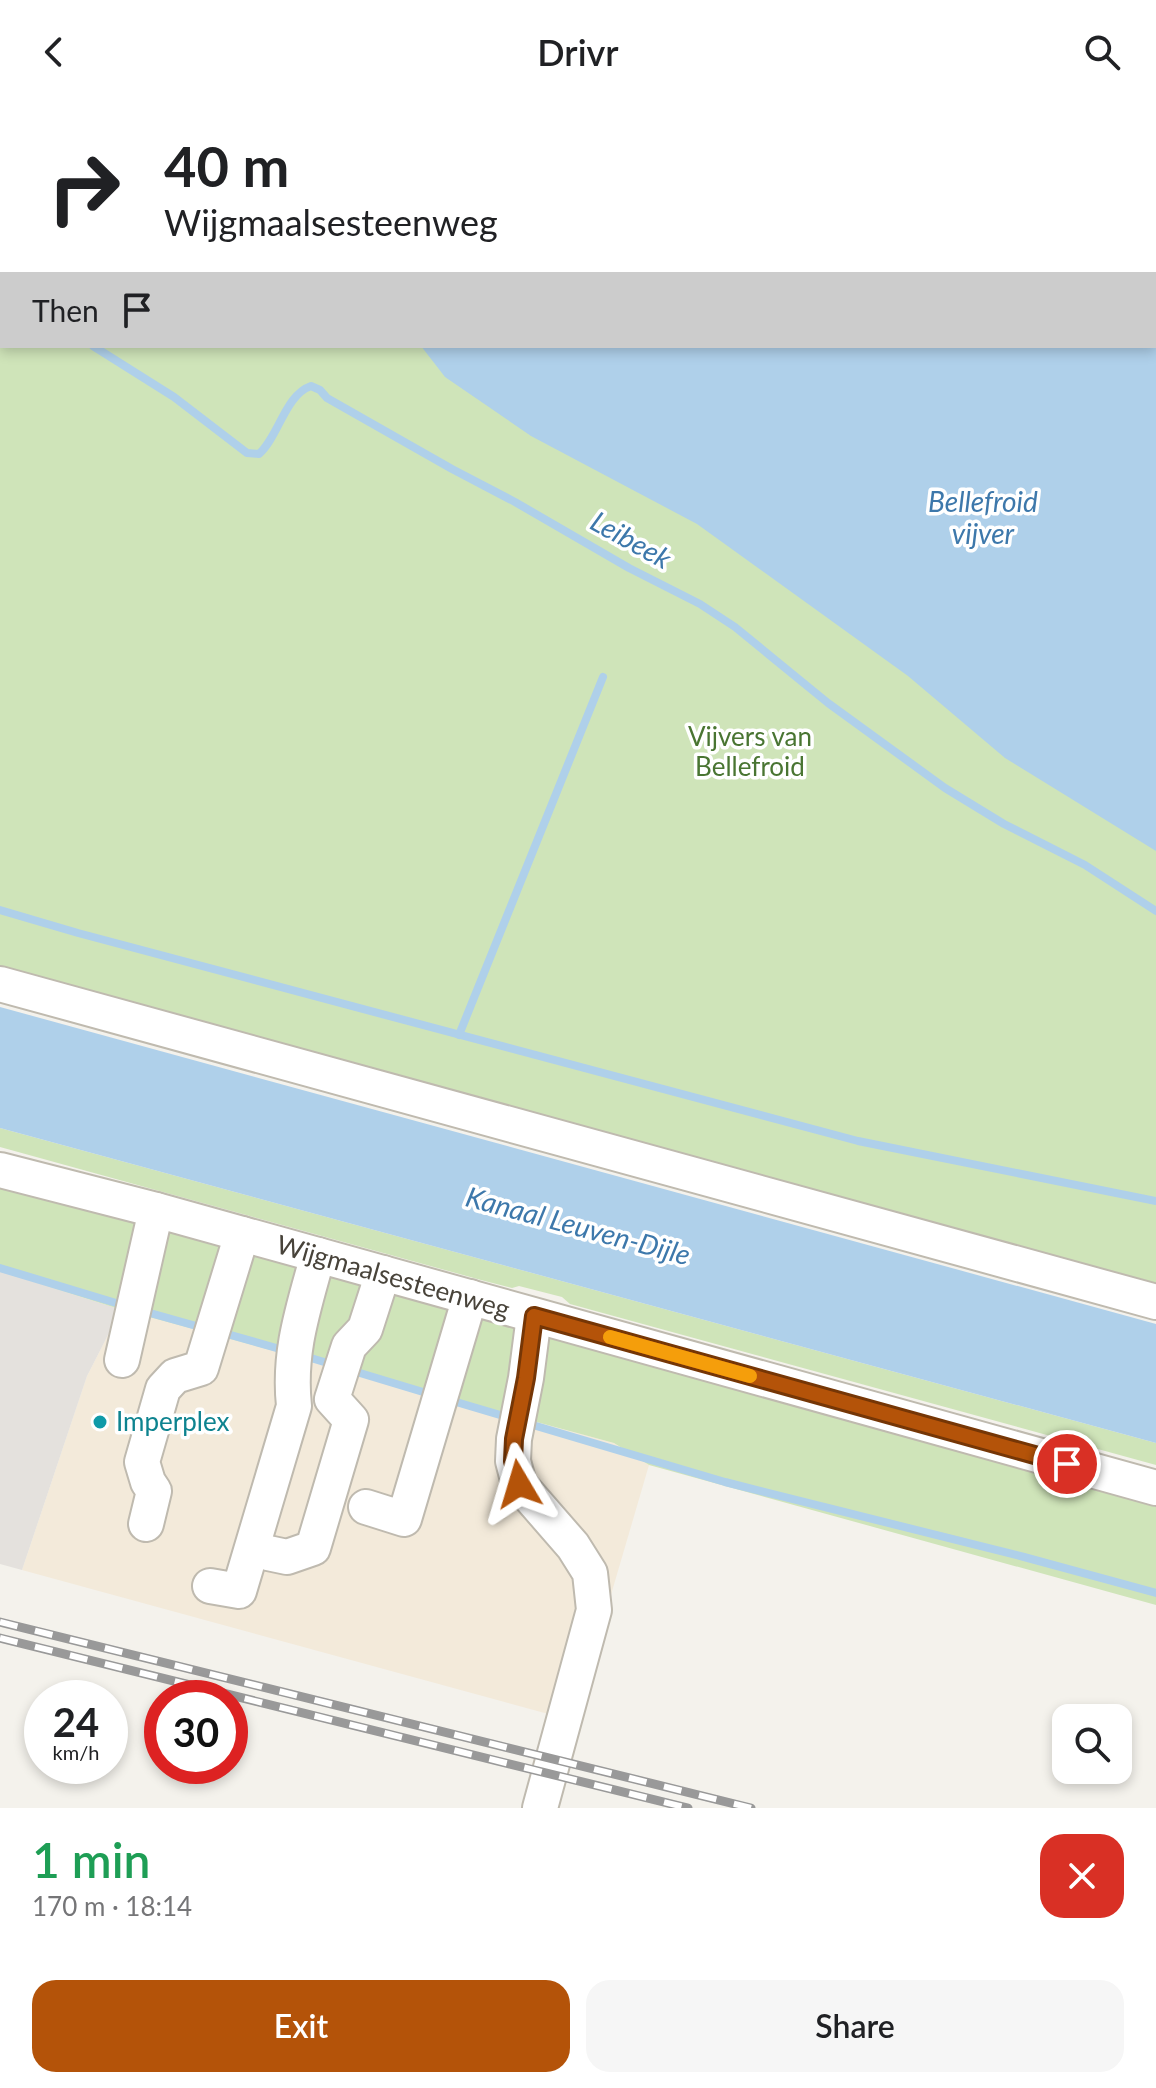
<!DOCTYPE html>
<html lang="en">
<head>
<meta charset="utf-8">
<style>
	body { margin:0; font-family:Lato,sans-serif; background:#f6f6f6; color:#202124; height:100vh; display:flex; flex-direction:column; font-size:30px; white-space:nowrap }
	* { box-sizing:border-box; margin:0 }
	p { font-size:26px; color:#757577 }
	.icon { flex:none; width:44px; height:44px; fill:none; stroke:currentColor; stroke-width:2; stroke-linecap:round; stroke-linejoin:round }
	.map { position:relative; height:1704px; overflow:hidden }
	.side { display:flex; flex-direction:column; background:#fff; flex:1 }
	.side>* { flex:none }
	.guide { position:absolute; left:0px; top:0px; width:1156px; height:244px; box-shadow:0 4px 12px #0003; background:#fff; color:#202124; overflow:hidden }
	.tools { position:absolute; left:1052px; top:1600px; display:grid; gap:16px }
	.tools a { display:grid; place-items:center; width:80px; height:80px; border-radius:16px; background:#fff; box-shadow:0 4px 12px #0003; font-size:40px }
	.speed { position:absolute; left:24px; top:1576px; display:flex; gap:16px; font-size:40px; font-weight:700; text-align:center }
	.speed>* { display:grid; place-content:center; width:104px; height:104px; border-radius:50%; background:#fff; box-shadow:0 4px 12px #0003; line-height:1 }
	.speed small { font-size:20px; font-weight:400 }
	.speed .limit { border:12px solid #d22; background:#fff; color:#111 }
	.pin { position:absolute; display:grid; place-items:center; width:68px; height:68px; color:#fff; margin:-34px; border:4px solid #fff; border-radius:50%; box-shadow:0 2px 8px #0007 }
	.me { position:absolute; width:88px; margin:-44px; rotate:353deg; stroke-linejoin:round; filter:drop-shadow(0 0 6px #0008) }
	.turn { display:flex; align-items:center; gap:28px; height:168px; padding:0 32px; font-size:36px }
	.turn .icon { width:104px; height:104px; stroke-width:2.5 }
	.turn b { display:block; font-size:56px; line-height:68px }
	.then { display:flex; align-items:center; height:76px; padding:0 32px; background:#0003; gap:16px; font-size:30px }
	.round { display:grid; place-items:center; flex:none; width:84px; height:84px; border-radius:24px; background:#f6f6f6 }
	.overview { display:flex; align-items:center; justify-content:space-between; height:136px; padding:0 32px }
	h1 { font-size:48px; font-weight:600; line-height:60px; color:#1e9e55 }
	.primary-button { display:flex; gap:16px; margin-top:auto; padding:16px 32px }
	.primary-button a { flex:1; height:92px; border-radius:24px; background:#b45309; color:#fff; font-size:32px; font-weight:600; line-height:92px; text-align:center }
	.primary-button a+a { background:#f6f6f6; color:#202124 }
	header { display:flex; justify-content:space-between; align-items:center; height:104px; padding:0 32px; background:#fff; font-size:36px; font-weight:600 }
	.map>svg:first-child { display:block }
	.commercial { fill:#f3eada }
	.industrial { fill:#e4e1dd }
	.green { fill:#cfe4b9; fill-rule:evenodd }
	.water { fill:#afd0ea }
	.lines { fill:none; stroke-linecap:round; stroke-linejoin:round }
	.stream { stroke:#afd0ea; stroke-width:8 }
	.minor-casing { stroke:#bfbaaf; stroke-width:38 }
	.minor { stroke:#fff; stroke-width:34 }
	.rail-casing { stroke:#999; stroke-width:9 }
	.rail { stroke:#fff; stroke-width:6; stroke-dasharray:18; stroke-linecap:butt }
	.route-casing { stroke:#753606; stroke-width:20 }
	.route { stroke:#b45309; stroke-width:14 }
	.slow { stroke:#f59e0b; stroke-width:14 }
	.culture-dot { fill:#0f9aa8; stroke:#fff; stroke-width:3 }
	.labels { text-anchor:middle; stroke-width:7; stroke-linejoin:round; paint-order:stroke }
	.park-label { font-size:26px; fill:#497532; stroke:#fff }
	.street-label { font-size:26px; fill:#48433a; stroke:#fff }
	.culture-label { font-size:26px; fill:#0d838f; stroke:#fff; text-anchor:start }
	.water-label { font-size:28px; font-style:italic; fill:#3d78ab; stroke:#fff }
</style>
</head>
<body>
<header><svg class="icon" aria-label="back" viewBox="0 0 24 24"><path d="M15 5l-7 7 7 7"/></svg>Drivr<svg class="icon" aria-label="search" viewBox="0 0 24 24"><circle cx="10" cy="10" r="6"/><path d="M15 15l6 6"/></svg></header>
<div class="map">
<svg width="1156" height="1704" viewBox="0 0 1156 1704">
	<rect width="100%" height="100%" fill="#f4f2ec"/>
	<polygon class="commercial" points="116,1204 614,1339 649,1361 574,1617 22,1466 87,1272 109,1229"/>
	<polygon class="industrial" points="0,1167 116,1204 109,1229 87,1272 22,1466 0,1460"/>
	<g class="green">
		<path d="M0 0H1156V1179L0 862ZM2 2H1154V242H2Z"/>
		<polygon points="0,1024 1156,1339 1156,1361 570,1200 562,1193 519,1182 512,1184 481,1176 0,1043"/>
		<polygon points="0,1081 1156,1403 1156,1501 649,1361 614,1339 116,1204 0,1167"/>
	</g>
	<g class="water">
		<polygon points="0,0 470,0 470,2 2,2 2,115 0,113"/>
		<polygon points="520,0 848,0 850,2 519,2"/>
		<polygon points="1154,53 1156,54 1156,747 1005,654 908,572 697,420 531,332 445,273 421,242 1154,242"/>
		<polygon points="0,903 1156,1220 1156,1339 0,1024"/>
	</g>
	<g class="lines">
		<g class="stream">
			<polyline points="0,180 2,181"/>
			<path d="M93 242 174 293 247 349 259 350C279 332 285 291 311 282L320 286 327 294 452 365 515 398 629 464 700 500 735 523 828 599 945 684 1004 720 1085 761 1156 807"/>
			<polyline points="0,806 78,829 858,1037 1156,1097"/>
			<polyline points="459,931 603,573"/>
			<polyline points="0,1164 126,1202"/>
			<polyline points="143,1207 207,1225"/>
			<polyline points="220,1228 287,1247"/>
			<polyline points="301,1251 334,1261"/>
			<polyline points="350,1266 433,1291"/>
			<polyline points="446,1295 510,1314"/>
			<polyline points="526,1319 725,1378 1024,1453 1156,1489"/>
		</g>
		<g class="minor-casing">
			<g id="minor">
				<polyline points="0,880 1156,1198"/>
				<polyline points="0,1066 156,1106 1156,1384"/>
				<polyline points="534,1212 526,1274 514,1335 513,1357 519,1380 573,1442 590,1469 594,1506 540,1704"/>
				<polyline points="122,1256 156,1106"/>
				<polyline points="366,1403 404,1415 470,1193"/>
				<polyline points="146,1420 154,1387 148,1378 142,1358 163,1285 175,1272 201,1264 242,1130"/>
				<polyline points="268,1449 287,1453 313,1444 351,1316 332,1295 349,1242 365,1225 383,1169"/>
				<path d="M210 1482 239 1487 294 1302C288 1247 304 1203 318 1151"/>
			</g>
		</g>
		<use href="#minor" class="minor"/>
		<g class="rail-casing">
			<g id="rail">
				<polyline points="0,1518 751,1704"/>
				<polyline points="0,1534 688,1704"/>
			</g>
		</g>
		<use href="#rail" class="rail"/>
	</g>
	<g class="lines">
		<g class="route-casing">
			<polyline id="route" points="519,1380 513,1357 514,1335 526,1274 534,1212 1067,1360"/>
		</g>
		<use href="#route" class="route"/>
		<polyline class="slow" points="610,1233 750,1272"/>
	</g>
	<circle class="culture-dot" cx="100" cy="1318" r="8"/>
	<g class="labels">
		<g class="park-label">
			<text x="750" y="642">Vijvers van<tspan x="750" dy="30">Bellefroid</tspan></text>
		</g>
		<g class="street-label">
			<text transform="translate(393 1173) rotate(16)" y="9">Wijgmaalsesteenweg</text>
		</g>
		<g class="culture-label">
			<text x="116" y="1327">Imperplex</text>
		</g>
		<g class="water-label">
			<text x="983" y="408">Bellefroid<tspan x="983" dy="32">vijver</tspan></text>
			<text transform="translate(631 436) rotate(29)" y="10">Leibeek</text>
			<text transform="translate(578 1122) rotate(15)" y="10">Kanaal Leuven-Dijle</text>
		</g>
	</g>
</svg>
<div class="tools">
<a><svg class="icon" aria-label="search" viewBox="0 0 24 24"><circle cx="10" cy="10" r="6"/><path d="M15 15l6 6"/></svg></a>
</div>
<div class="speed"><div>24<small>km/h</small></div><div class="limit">30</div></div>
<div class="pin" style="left:1067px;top:1360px;background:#d93025"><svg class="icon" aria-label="arrive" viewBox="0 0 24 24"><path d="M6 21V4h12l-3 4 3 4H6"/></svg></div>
<svg class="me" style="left:519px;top:1380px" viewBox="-20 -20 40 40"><path d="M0-17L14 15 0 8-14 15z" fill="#b45309" stroke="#fff" stroke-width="4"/></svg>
<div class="guide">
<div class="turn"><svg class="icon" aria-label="right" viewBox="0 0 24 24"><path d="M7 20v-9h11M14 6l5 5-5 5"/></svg><div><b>40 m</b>Wijgmaalsesteenweg</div></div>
<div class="then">Then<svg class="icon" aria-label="arrive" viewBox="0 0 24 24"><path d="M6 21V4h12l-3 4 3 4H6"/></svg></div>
</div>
</div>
<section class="side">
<div class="overview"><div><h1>1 min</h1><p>170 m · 18:14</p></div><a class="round" style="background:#d93025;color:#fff"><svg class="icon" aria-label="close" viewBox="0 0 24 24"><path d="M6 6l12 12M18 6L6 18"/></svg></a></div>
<div class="primary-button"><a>Exit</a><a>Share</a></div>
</section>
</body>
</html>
